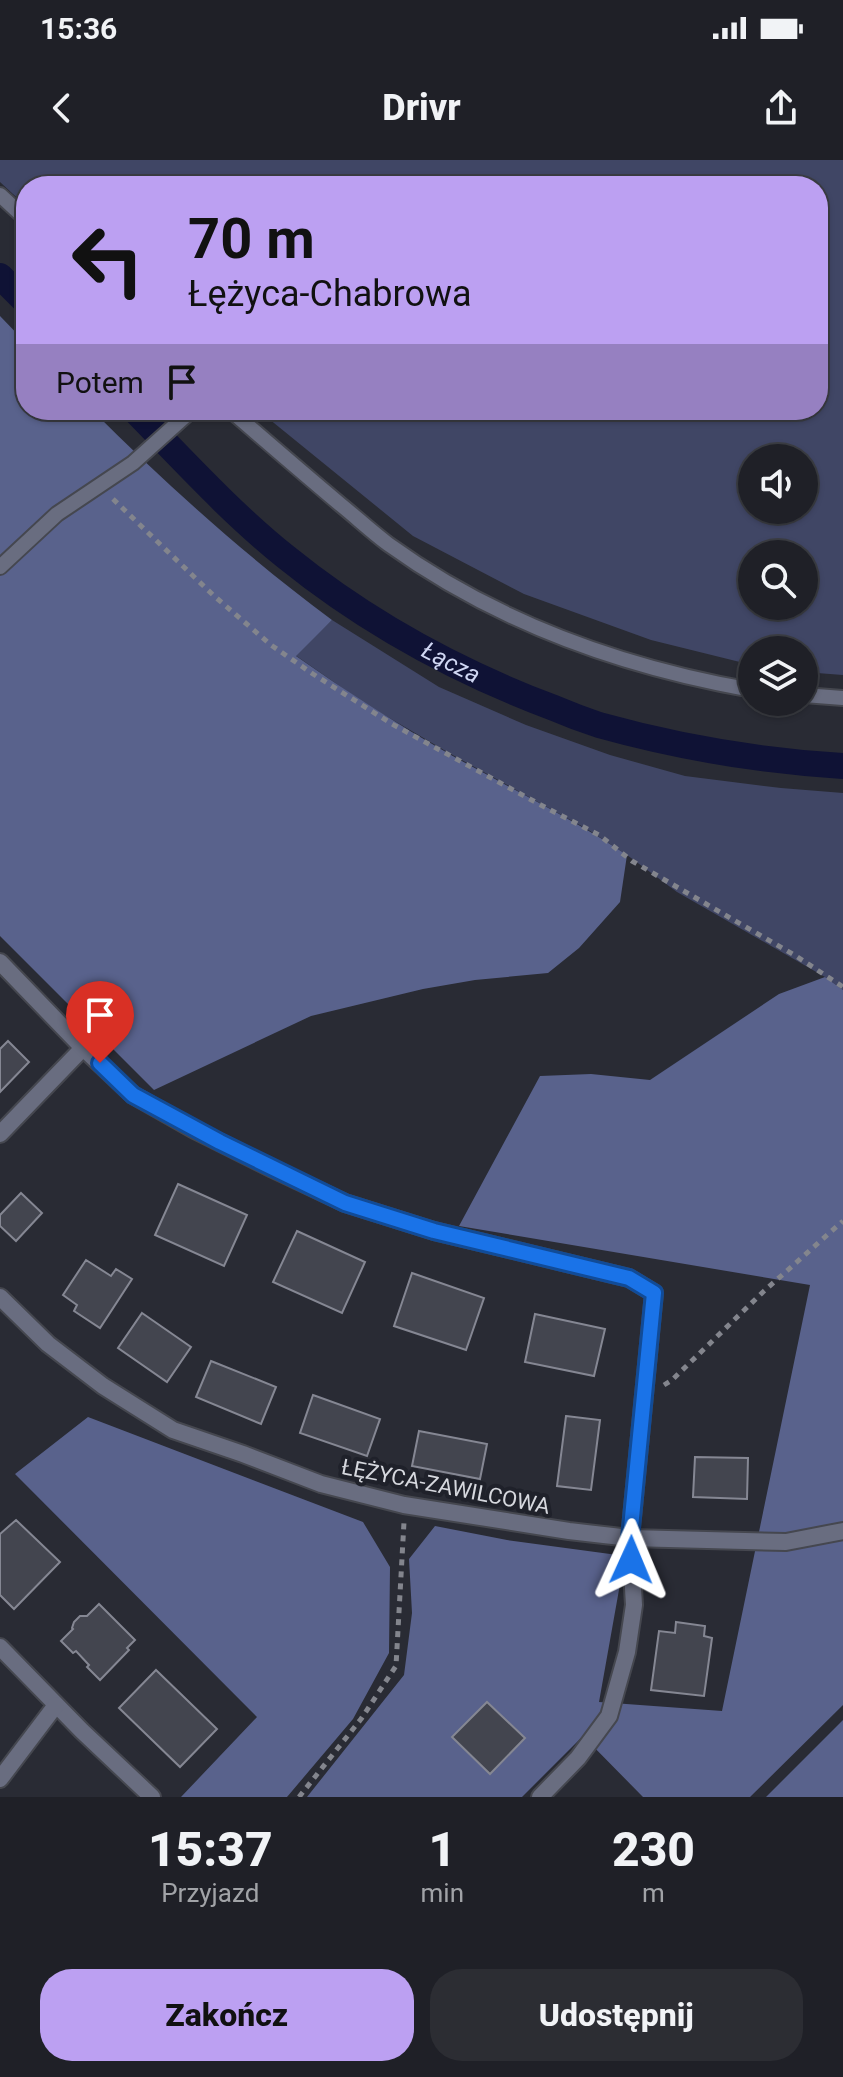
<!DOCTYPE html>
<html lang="pl">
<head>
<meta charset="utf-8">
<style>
	body { margin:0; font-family:Roboto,sans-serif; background:#2c2d33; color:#f1f3f6; height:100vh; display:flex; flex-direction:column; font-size:30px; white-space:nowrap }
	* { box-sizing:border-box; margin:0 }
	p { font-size:26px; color:#a1a3a7 }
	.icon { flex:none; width:44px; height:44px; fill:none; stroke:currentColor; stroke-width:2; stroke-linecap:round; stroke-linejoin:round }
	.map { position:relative; height:1637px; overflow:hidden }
	.side { display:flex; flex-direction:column; background:#1f2027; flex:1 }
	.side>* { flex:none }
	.guide { position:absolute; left:16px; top:16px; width:812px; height:244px; border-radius:32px; box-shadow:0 2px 6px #0004,0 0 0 2px #3c3e44; background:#bca0f2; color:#111; overflow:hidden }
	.tools { position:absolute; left:738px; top:284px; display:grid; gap:16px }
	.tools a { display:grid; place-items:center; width:80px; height:80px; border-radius:50%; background:#1f2027; box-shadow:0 2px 6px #0004,0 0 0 2px #3c3e44; font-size:40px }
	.pin { position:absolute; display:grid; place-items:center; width:68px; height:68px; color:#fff; margin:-82px -34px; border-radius:50% 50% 50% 0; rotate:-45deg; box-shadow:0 0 8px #0007 }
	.pin .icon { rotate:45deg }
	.me { position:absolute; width:88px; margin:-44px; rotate:1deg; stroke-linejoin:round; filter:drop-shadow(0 0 6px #0008) }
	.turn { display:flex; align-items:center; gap:28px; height:168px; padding:0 40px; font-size:36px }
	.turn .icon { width:104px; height:104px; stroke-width:2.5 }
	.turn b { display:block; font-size:56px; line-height:68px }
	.then { display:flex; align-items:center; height:76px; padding:0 40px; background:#0003; gap:16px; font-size:30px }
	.eta { display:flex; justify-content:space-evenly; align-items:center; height:136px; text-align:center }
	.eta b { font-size:48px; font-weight:800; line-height:56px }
	.primary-button { display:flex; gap:16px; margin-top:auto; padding:16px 40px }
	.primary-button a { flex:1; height:92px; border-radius:32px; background:#bca0f2; color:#111; font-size:32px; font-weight:800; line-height:92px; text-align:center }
	.primary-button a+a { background:#2c2d33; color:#f1f3f6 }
	.status { display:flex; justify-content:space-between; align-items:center; height:56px; padding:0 40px; background:#1f2027; direction:ltr }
	.status svg { height:22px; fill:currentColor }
	header { display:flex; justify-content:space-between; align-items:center; height:104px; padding:0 40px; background:#1f2027; font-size:36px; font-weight:800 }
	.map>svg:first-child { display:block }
	.green { fill:#404665; fill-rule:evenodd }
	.forest { fill:#59628c }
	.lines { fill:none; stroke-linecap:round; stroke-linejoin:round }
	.canal { stroke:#0f1235; stroke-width:26 }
	.building { fill:#43454f; stroke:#858793; stroke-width:2 }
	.lane-casing { stroke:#45474f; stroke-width:18 }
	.street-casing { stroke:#45474f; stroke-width:20 }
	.path { stroke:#83858d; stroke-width:5; stroke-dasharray:6 6; stroke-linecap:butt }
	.lane { stroke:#696d80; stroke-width:14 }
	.street { stroke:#696d80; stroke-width:16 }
	.route-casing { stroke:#114b97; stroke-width:20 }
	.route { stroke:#1a73e8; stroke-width:14 }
	.labels { text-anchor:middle; stroke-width:8; stroke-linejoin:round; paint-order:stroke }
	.street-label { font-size:22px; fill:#d6d8de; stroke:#1f212a }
	.water-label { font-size:24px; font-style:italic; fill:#d0d7f3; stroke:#1f212a }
</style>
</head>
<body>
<div class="status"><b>15:36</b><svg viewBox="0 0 49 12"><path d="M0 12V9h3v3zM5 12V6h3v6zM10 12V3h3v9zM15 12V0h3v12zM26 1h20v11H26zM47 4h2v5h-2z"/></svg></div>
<header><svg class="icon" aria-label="back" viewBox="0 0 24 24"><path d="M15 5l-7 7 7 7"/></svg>Drivr<svg class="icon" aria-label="share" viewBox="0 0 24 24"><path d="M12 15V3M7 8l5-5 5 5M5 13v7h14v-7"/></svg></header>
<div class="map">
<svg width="843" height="1637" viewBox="0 0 843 1637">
	<rect width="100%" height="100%" fill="#292b34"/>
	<g class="green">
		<path d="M0 0H843V515L804 512V490H752V505L651 480 524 434 413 376 258 250H818V26H26V46L0 22ZM752 298H804V350H752ZM752 394H804V446H752Z"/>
		<polygon points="332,460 439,527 526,565 610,595 685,616 781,628 843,633 843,830 825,817 677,732 627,695 587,669 449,593 364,543 295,495"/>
	</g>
	<g class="forest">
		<path d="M0 156 26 183V250H92C168 326 246 396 332 460L296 496C346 531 397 564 451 595 510 628 571 658 627 695L620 742 579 788 548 813 475 820 423 829 311 856 154 930 0 776Z"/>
		<polygon points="825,817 843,830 843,1545 750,1637 643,1637 583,1576 522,1637 307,1637 404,1515 412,1453 409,1399 435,1366 507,1380 625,1396 599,1542 722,1551 810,1125 459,1066 540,916 591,914 650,920 779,834"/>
		<polygon points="88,1257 363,1362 390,1407 389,1493 353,1559 287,1637 181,1637 257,1557 15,1314"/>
		<polygon points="843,1560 843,1637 766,1637"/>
	</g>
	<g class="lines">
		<g class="canal">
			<polyline points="0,116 26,142"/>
			<path id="s1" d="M134 250C183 300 231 353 286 397 365 461 458 512 554 548 568 554 584 560 599 565 678 587 761 601 843 606"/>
		</g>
	</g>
	<g class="building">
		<polygon points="8,881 29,902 0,932 0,889"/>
		<polygon points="178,1024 247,1055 224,1106 155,1075"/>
		<polygon points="21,1033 42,1053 16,1081 0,1066 0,1055"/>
		<polygon points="297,1071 365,1102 342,1153 273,1122"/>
		<polygon points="86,1100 111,1116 116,1109 132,1119 100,1168 74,1151 77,1145 63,1135"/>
		<polygon points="412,1113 484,1138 466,1190 394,1166"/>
		<polygon points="142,1153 191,1187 167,1222 118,1188"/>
		<polygon points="535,1154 605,1169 594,1216 525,1202"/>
		<polygon points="211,1201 276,1227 261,1264 196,1237"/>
		<polygon points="313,1235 380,1259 367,1296 300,1273"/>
		<polygon points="566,1256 600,1260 591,1330 557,1326"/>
		<polygon points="419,1271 487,1284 480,1319 412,1306"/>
		<polygon points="695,1297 748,1298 747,1339 693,1337"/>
		<polygon points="16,1360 60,1402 14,1449 0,1435 0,1374"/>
		<polygon points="99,1444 135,1480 127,1488 129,1490 100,1520 87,1507 89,1505 76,1491 73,1493 61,1481 73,1469 72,1468 74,1462 80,1456 87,1456"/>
		<polygon points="676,1462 705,1466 704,1476 712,1478 704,1536 651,1530 659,1471 675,1473"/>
		<polygon points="156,1510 217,1569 180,1607 119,1548"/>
		<polygon points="487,1542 525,1578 490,1614 452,1577"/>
	</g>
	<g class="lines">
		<g class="lane-casing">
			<g id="lane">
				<polyline points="0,35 26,59"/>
				<path d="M230 250C267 282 304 314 341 345 357 358 372 372 388 384 496 462 621 507 752 530"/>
				<polyline points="0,407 57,354 133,303 192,250"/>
				<polyline points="804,535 843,538"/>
			</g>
		</g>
		<g class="street-casing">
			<g id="street">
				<polyline points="0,802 83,888 133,935 193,969 273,1009 345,1043 434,1071 629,1118 654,1133 630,1378 634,1445 627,1492 609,1556 578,1598 540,1637"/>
				<polyline points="0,974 83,888"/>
				<polyline points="0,1137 48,1184 103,1226 173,1270 243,1294 321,1324 404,1345 569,1371 630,1378 786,1382 843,1371"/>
				<polyline points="0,1487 82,1571 152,1637"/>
				<polyline points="0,1619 56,1545"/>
			</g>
		</g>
		<g class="path">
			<polyline points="113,339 213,435 271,485 313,514 392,564 539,644 599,675 632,701 796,796 843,827"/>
			<polyline points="664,1225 672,1220 763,1132 843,1061"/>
			<polyline points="299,1637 361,1559 396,1506 404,1362"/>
		</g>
		<use href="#lane" class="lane"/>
		<use href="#street" class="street"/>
	</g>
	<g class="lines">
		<g class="route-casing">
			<polyline id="route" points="100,903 133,935 220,982 345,1043 434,1071 629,1118 654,1133 630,1378 631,1400"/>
		</g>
		<use href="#route" class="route"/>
	</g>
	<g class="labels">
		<g class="street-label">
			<text transform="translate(446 1326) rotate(11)" y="8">ŁĘŻYCA-ZAWILCOWA</text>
		</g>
		<g class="water-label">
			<text dy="8" stroke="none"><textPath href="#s1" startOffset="408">Łącza</textPath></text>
		</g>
	</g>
</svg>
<div class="tools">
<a><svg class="icon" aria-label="sound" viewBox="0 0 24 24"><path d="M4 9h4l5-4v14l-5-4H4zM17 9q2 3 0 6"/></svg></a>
<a><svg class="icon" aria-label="search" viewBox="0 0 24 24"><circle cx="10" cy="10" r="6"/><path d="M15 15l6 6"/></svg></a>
<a><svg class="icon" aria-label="layers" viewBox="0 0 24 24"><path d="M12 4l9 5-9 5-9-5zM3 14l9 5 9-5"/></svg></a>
</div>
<div class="pin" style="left:100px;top:903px;background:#d93025"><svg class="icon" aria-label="arrive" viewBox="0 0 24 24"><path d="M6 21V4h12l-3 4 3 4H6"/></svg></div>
<svg class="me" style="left:631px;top:1400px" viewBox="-20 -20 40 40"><path d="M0-17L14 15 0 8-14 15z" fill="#1a73e8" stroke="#fff" stroke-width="4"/></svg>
<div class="guide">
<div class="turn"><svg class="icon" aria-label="left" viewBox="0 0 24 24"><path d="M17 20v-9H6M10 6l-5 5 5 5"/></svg><div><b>70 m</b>Łężyca-Chabrowa</div></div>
<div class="then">Potem<svg class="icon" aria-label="arrive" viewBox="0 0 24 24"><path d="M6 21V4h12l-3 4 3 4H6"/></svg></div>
</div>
</div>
<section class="side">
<div class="eta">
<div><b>15:37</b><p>Przyjazd</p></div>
<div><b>1</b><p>min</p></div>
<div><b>230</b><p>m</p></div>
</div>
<div class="primary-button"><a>Zakończ</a><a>Udostępnij</a></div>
</section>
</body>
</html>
